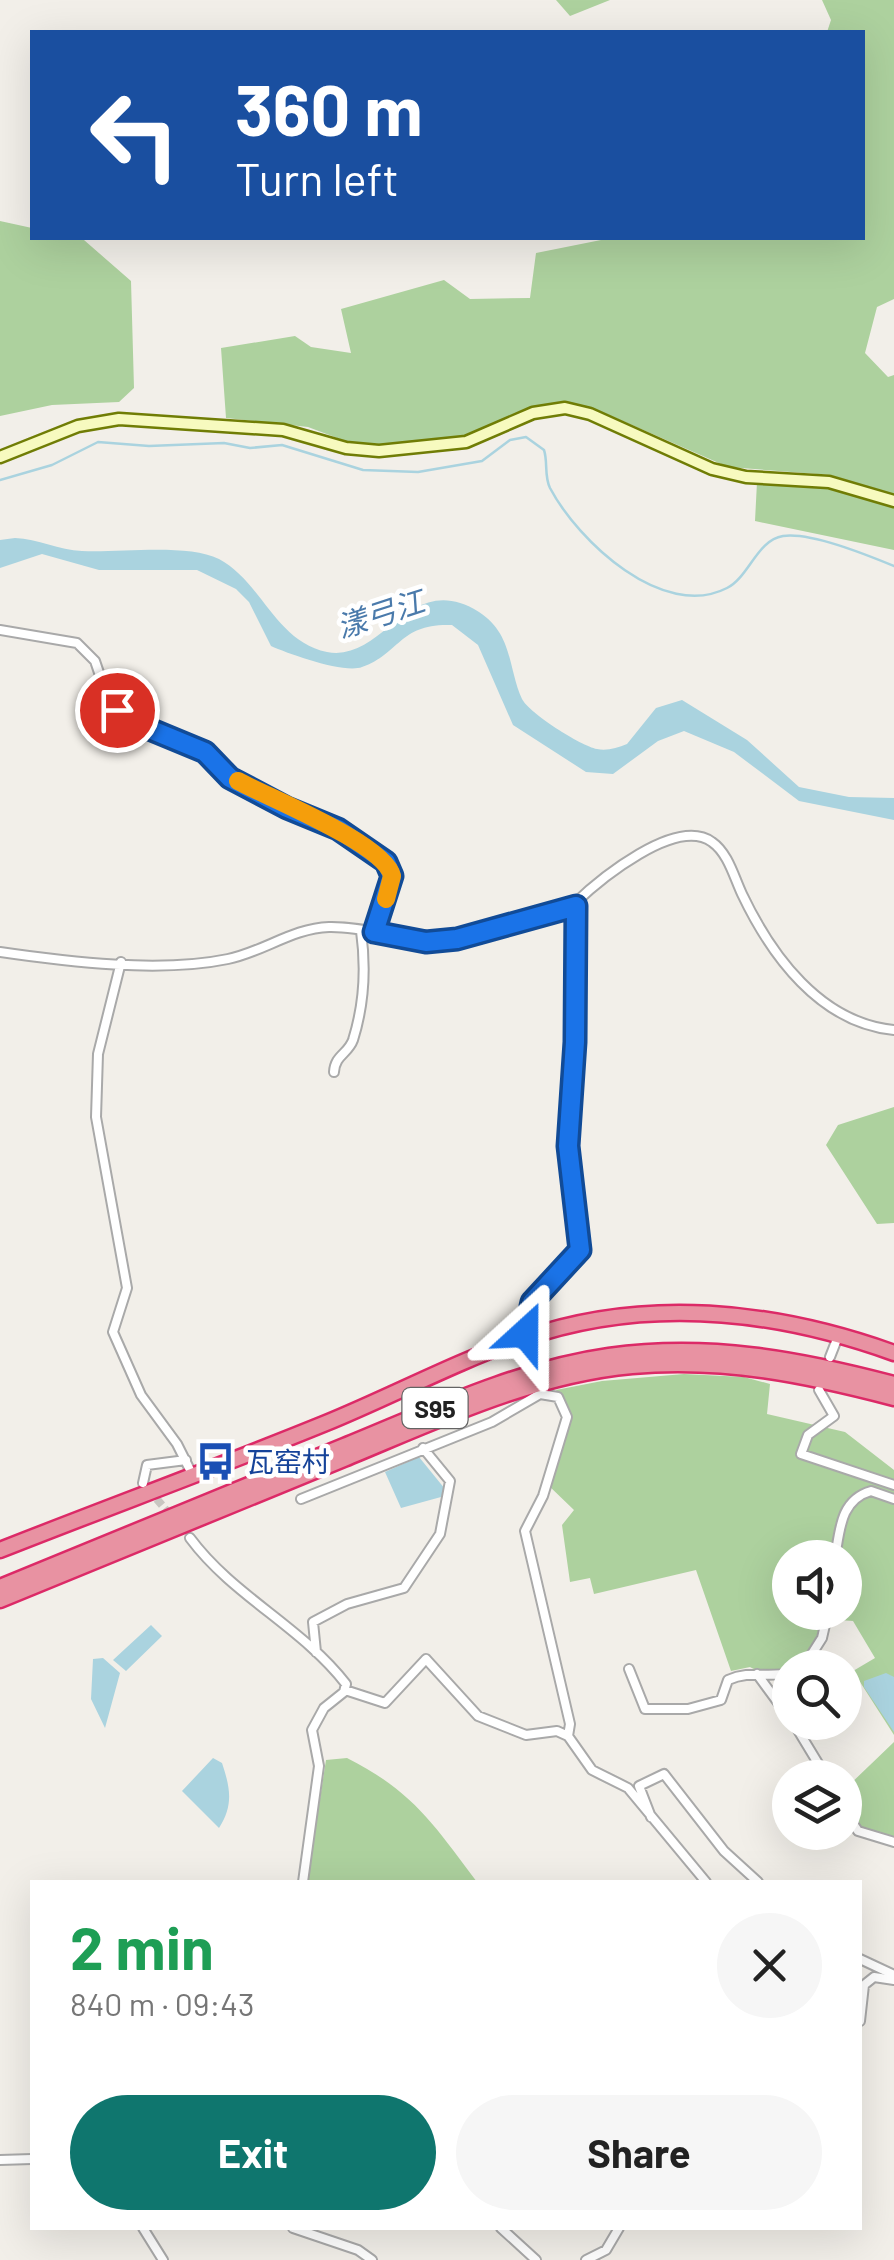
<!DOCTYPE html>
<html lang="en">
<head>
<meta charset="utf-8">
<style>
  :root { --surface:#fff; --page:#f6f6f6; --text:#222; --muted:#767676; --accent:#0f766e }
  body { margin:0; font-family:Barlow,"Noto Sans SC",sans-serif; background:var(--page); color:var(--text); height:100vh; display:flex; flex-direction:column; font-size:38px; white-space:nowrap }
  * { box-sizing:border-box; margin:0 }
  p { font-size:32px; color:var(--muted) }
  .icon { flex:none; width:55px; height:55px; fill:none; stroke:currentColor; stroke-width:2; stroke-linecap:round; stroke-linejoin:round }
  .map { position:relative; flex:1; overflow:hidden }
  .side { position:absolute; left:30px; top:1880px; width:832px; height:350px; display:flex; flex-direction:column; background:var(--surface); border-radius:0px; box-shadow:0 10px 40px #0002 }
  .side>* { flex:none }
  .top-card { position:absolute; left:30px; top:30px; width:835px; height:210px; border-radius:0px; box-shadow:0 10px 40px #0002; background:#1a4fa0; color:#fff; overflow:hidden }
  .buttons { position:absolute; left:772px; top:1540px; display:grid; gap:20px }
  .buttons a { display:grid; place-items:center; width:90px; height:90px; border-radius:50%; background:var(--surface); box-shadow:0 10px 40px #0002; font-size:50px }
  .pin { position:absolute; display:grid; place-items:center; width:85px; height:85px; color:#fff; margin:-42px; border:5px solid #fff; border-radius:50%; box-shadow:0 2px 10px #0007 }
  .me { position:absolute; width:110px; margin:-55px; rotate:24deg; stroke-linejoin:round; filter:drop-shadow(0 0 8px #0008) }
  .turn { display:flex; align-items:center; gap:35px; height:210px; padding:0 40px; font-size:45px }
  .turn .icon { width:130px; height:130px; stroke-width:2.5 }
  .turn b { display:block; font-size:70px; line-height:85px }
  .round { display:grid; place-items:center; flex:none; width:105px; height:105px; border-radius:52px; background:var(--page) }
  .overview { display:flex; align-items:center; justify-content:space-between; height:170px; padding:0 40px }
  h1 { font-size:60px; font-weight:700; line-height:75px; color:#1e9e55 }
  .action { display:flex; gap:20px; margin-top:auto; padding:20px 40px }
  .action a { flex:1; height:115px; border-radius:60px; background:var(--accent); color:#fff; font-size:40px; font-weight:700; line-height:115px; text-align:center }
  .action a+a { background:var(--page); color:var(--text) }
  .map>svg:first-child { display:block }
  .forest { fill:#add19e; fill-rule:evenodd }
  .water { fill:#aad3df }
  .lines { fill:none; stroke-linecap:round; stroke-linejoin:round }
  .stream { stroke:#aad3df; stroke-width:2.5 }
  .street-tunnel { stroke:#c8c6c1; stroke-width:8; stroke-dasharray:8 4; stroke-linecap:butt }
  .street-casing { stroke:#a9a9a9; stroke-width:12 }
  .secondary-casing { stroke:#707d05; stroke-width:15 }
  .highway-casing { stroke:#dc2a67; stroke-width:19 }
  .street { stroke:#fff; stroke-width:8 }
  .secondary { stroke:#f7fabf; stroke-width:10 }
  .highway { stroke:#e892a2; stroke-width:14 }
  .route-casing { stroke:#114b97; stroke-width:25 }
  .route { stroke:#1a73e8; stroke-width:18 }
  .slow { stroke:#f59e0b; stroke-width:18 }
  .labels { text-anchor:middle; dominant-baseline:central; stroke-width:9; stroke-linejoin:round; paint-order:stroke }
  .shield { fill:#fff; stroke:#646464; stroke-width:2.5 }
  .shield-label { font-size:25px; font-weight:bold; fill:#222 }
  .transit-label { font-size:28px; fill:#164399; stroke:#fff; text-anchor:start }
  .water-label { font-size:30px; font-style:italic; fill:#4a7aab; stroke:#fff }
</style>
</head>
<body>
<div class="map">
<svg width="894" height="2260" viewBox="0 0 894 2260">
  <rect width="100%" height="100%" fill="#f2efe9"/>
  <!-- forest -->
  <path class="forest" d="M556,0H610L570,16Z
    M822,0H894V299L877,307L865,353L888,377L894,375V494L830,475L728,467L593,408L565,402L531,408L465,436L379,445L348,442L308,427L226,418L221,348L295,336L311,347L351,353L341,309L444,280L470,299L530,298L536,253L611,238H862V32H827L831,20Z
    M0,221L32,228V238L84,240L131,281L134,388L119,402L52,405L0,416Z
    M757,482L829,486L894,506V550L755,521Z
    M894,1107V1223L877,1224L826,1145L838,1125Z
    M684,1374L744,1377L770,1384L767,1414L845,1432L894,1470V1735L853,1671L875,1658L853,1621L824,1619L819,1640L797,1667L763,1674L750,1667L731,1671L696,1570L594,1594L590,1578L570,1582L562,1525L574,1510L547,1484L569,1421L570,1410L556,1390L602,1381ZM790,1558H845V1612H790Z
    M894,1742V1837L860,1827L845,1800V1789Z
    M347,1758C413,1791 434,1825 477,1882H307L326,1760Z"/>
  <!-- water -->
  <path class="water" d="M15,538C38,539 59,550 82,551C119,553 187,543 219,559C262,582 275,641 327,652C384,663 409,568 479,612C513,634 508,668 522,699C529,713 581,746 597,749C607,751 617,748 627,744L656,708L682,700L747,740L799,787L849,797L894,798V820L799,801L734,752L684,731L658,741L613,774L586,772L513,725L478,645L452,625C399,623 401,653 362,667C345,674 289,654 271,646L249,602L236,589L197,570H99L42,554L0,568V540Z
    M419,1457L445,1489L441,1497L401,1508L385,1472Z
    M151,1625L162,1636L126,1671L113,1660Z
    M103,1658L120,1673L105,1728L91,1699L93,1659Z
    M886,1673L894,1677V1732L864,1687V1681Z
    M213,1758L222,1763C230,1787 234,1805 219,1828L182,1791Z"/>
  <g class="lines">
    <!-- stream -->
    <path class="stream" d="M0,480L52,465L98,442L149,446L224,443L250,448L282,445L363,470L418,472L482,461L510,440L526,437L544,450C548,462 544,476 550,488C578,541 663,621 727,588C749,577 757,540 783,536C811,532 867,555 894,566"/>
    <!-- street-tunnel -->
    <path class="street-tunnel" d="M149,1490L190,1538"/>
    <defs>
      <path id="street" d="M0,630L77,643L95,661L108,699L117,710L147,728L205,751L231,778L287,808L338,829L384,860L393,876L374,932
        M574,904C599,880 676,816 712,842C728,853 734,877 742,894C771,955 820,1023 894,1030
        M0,952C68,962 161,973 228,959C263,952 293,928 329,927C373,926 414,946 457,939C497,933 535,909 574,904L575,1042L568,1146L580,1250C568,1283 515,1294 527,1337
        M121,962L98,1054L96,1117L127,1288L113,1332L141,1395L177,1444L193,1476
        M334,1072C335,1055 348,1054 353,1040C364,1005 366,967 361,931
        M830,1357L839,1334
        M819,1390L834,1416L808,1435L801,1454L894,1485
        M143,1483L147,1465L186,1460
        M301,1499L492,1422L540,1394L558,1397L567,1417L543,1496L525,1531L570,1724L568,1736
        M190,1538C233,1596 302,1627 346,1684L344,1692L324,1708L312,1730L319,1766L303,1882
        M835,1558C840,1530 840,1500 871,1491L894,1499
        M316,1652L313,1622L347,1604L404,1588L440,1534L450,1481L423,1448
        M803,1668L822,1638L828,1612
        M629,1669L645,1709H688L721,1700L728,1680C750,1670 767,1678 790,1673
        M757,1674L790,1719
        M345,1690L385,1703L426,1659L478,1716L526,1735L557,1731L568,1736L592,1770L628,1788L706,1882
        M793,1722L827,1778
        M845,1812L858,1831L894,1842
        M651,1817L639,1786L664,1774L724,1851L758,1882
        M860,1959L894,1975
        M860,2021L864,1985L874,1977L894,1980
        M0,2160L32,2159
        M143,2228L163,2260
        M293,2228L358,2250L372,2260
        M501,2228L536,2260
        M586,2260L606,2250L619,2228"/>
      <path id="secondary" d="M0,457L78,426L119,419L283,430L346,448L379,451L466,442L533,413L565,408L590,414L712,469L746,477L829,482L894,501"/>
      <path id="highway" d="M0,1550C109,1507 218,1467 326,1423C392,1396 455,1362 522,1339C645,1296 774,1310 894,1353
        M0,1587C115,1540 229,1493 344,1446C430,1411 517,1369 609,1356C708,1342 799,1359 894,1384
        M0,1600C115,1553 229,1506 344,1459C436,1421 532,1375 632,1366C724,1358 806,1375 894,1398"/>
    </defs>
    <!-- street casing -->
    <use href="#street" class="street-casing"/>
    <!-- secondary casing -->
    <use href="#secondary" class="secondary-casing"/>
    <!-- highway casing -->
    <use href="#highway" class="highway-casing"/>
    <!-- street -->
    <use href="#street" class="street"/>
    <!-- secondary -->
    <use href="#secondary" class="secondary"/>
    <!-- highway -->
    <use href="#highway" class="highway"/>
  </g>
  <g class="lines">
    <defs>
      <path id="route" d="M117,710L147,728L205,752L230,778L287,808L338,829L386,862L392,876L374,932L426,942L457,939L576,906L575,1042L568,1146L580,1250L532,1302L525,1333"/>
    </defs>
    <!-- route casing -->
    <use href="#route" class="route-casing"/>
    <!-- route -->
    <use href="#route" class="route"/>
    <!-- slow -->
    <path class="slow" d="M238,781C269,798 385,844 392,876L386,899"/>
  </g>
  <!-- icons -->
  <defs>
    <symbol id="bus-bare" viewBox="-9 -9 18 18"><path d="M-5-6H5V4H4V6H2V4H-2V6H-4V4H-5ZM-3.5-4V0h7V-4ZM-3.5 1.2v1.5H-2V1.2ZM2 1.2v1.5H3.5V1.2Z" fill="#1a4fb4" stroke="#fff" stroke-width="2.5" paint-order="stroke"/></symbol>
  </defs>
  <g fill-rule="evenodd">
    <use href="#bus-bare" x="188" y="1434" width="55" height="55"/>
  </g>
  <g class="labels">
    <!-- shield labels -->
    <rect class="shield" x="402.5" y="1388" width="65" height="40" rx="8"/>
    <g class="shield-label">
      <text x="435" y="1408">S95</text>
    </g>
    <!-- transit labels -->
    <g class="transit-label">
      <text x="246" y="1461">瓦窑村</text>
    </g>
    <!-- water labels -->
    <g class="water-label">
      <text transform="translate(380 613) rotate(-18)">漾弓江</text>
    </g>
  </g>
</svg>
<div class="buttons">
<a><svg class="icon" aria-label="sound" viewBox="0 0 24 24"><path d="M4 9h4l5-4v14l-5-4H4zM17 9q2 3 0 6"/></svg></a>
<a><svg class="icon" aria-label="search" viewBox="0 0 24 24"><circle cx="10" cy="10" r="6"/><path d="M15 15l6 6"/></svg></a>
<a><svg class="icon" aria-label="layers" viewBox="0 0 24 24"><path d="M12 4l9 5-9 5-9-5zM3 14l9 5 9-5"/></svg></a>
</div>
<div class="pin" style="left:117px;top:710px;background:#d93025"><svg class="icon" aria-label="arrive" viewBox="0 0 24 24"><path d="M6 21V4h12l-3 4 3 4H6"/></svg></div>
<svg class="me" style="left:525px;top:1333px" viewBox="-20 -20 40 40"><path d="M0-17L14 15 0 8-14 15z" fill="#1a73e8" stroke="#fff" stroke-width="4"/></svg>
<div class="top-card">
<div class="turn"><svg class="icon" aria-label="left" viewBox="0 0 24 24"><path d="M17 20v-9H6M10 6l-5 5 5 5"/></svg><div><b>360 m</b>Turn left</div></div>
</div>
<section class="side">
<div class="overview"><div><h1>2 min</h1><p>840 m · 09:43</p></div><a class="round"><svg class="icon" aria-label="close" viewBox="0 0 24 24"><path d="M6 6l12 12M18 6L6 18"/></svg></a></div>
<div class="action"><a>Exit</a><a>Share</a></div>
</section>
</div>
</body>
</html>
